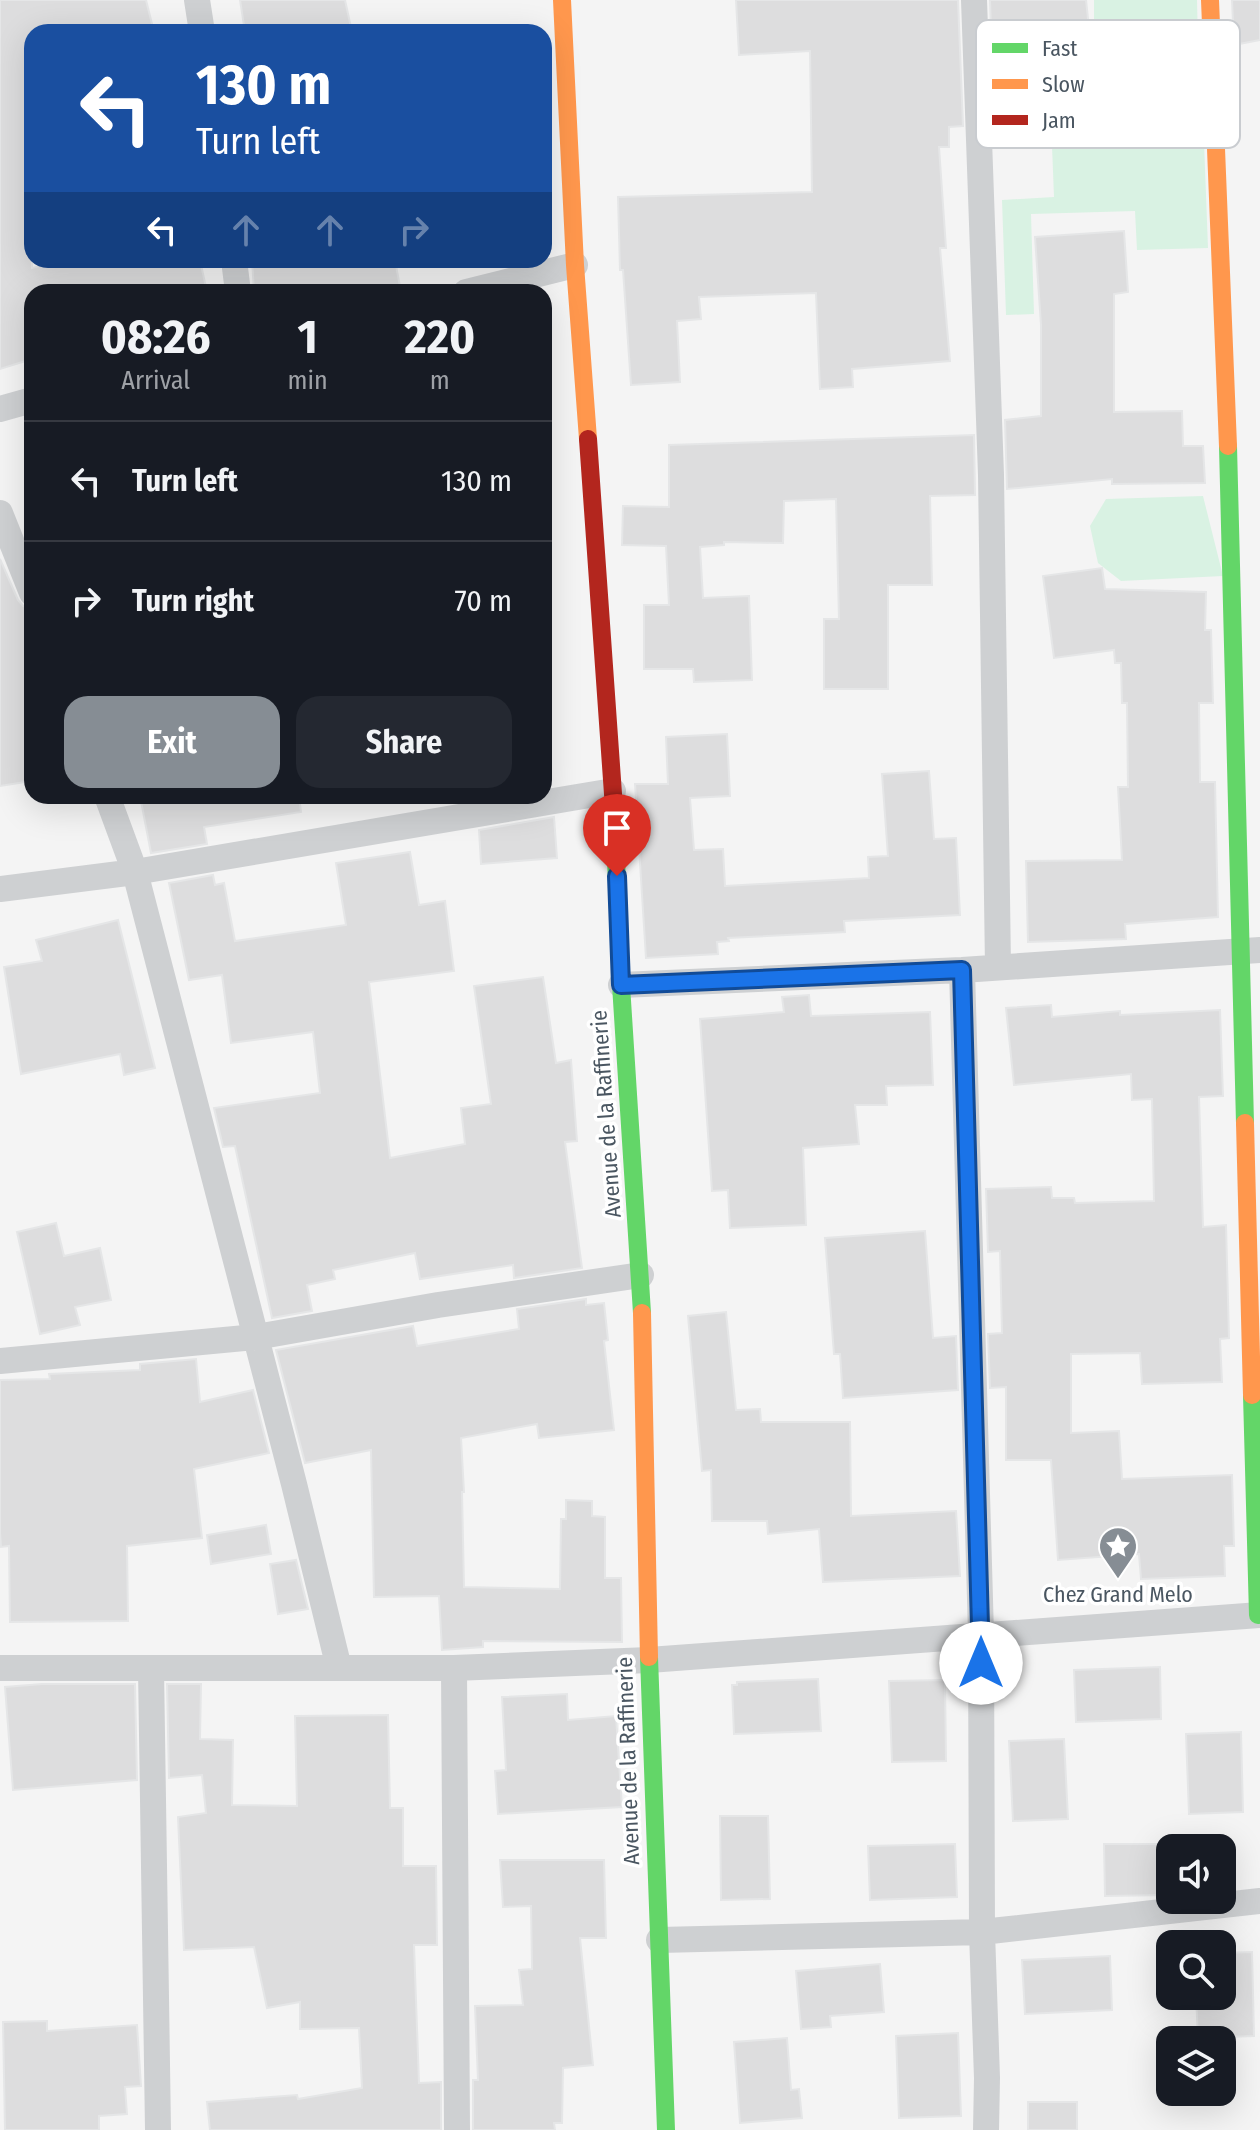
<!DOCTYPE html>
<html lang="en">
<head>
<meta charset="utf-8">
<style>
  :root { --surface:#171b24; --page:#242831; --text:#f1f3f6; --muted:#9ea1a6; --line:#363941; --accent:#868d94 }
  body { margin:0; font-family:"Fira Sans Condensed",sans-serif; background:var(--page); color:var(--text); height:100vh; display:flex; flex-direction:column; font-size:30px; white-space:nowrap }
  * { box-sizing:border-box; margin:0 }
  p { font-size:26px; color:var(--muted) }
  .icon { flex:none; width:44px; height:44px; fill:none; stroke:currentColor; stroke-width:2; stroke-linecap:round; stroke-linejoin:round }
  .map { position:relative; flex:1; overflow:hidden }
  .side { position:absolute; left:24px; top:284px; width:528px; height:520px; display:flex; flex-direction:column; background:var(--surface); border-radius:24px; box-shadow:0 8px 32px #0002 }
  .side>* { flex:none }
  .hud { position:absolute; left:24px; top:24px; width:528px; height:244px; border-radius:24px; box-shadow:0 8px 32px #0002; background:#1a4fa0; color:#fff; overflow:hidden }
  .tools { position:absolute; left:1156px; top:1834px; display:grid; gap:16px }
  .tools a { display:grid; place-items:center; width:80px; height:80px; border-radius:16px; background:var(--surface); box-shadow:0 8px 32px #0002; font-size:40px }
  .pin { position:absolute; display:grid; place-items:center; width:68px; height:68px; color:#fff; margin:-82px -34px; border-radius:50% 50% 50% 0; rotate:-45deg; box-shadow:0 0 8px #0007 }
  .pin .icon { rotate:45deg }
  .me { position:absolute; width:88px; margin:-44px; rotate:0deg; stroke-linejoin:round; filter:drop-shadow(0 0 6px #0008) }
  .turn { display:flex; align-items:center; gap:28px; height:168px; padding:0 40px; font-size:36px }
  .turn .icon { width:104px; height:104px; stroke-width:2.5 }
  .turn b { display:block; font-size:56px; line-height:68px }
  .lanes { display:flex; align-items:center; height:76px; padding:0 40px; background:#0003; justify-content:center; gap:40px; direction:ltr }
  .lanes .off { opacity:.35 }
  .eta { display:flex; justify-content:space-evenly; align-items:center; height:136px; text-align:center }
  .eta b { font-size:48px; font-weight:700; line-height:56px }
  .action { display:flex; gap:16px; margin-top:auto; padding:16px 40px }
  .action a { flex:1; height:92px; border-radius:24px; background:var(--accent); color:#fff; font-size:32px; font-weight:700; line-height:92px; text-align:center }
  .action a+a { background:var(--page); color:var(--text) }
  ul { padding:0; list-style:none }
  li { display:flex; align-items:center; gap:24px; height:120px; padding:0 40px; border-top:2px solid var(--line) }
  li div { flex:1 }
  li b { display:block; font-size:30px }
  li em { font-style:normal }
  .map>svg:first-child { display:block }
  .green { fill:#d9f2e3 }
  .building { fill:#ddddde; stroke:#e5e6e7; stroke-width:2 }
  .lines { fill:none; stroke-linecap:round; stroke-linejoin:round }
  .street { stroke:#ced0d2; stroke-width:26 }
  .fast { stroke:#63d668; stroke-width:18 }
  .slow { stroke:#ff974d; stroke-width:18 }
  .jam { stroke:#b3261e; stroke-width:18 }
  .route-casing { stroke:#114b97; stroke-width:20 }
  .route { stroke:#1a73e8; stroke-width:14 }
  .labels { text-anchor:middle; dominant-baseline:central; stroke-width:7; stroke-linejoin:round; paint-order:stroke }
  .street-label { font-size:22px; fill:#4a5661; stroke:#fff }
  .poi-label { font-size:22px; fill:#4a5661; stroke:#fff }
  .key { fill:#fff; stroke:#c9ccd0; stroke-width:2 }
  .key-label { font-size:22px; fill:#4a5661 }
</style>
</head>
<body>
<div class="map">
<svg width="1260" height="2130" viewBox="0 0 1260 2130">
  <rect width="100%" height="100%" fill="#f4f4f4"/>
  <!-- green -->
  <path class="green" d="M1094,0H1197L1198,43L1094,42Z
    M1204,142L1208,248L1137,250L1135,211L1031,214L1034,314L1006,315L1002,200L1054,197L1052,146Z
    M1203,496L1223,576L1121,581L1098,563L1090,526L1106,499Z"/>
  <!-- building -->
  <path class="building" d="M0,0H146L154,32H32V53L26,55L32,82V268L64,260H200L207,292H32V359L0,369Z
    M240,0H345L352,32H245Z
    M736,0H958L963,126L949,127V147H939L946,248H940L950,361L852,369L853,387L820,389L816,293L699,297L701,319L677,321L680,382L631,385L623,270H620L618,197L812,192L810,51L739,55Z
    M990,0H1086L1091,46L1190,47L1193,125L1099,127V121L994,125Z
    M1232,0H1260V40L1234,45Z
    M1124,231L1128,292L1114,294V412L1182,411L1183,446H1203L1205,483L1112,484V479L1007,489L1005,420L1041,416V325L1035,237Z
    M252,260H395L401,292H254Z
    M974,435L975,495L930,496L932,585H888V689H824V619H839L836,499L784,501L783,543L724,542V545L700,547L703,598L749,596L752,680L694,682L693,669H644V605H669L666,546L622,545L623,506L669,507V445Z
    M0,559L18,600L23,606L32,609V781L0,786Z
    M1102,568L1105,589L1206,592L1205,630H1211L1213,703H1199L1200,782H1215L1218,917L1125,924L1126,939L1028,942L1026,861L1122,860L1118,787H1128L1127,703H1122L1121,663H1115L1114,650L1054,658L1043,576Z
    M727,734L730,796L690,798L694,850L723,849L725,886L869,878L868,857L888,856L882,774L929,771L934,839L956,838L960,915L844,921L845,932L728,938L729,941L717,942L718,954L646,958L635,784H668L666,737Z
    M140,796H299L301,812L204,827L207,844L151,853Z
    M554,817L557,858L481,864L479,830Z
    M410,852L419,905L445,901L454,971L369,982L390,1158L465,1144L461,1108L491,1104L474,986L543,977L556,1063L571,1060L577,1141L565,1142L582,1268L514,1278L513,1265L420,1279L415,1253L333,1270L335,1279L307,1285L312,1311L272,1318L235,1146L223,1147L214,1108L320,1093L313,1032L231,1043L222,975L189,980L169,883L213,875L215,885L224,883L235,941L346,925L336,863Z
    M118,920L155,1068L124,1075L120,1054L21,1074L4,967L42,961L36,940Z
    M809,995L811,1016L930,1012L933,1085L886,1086L887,1105H855L859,1144L803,1148L806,1225L730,1228L728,1190L712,1191L700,1019L784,1012L782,997Z
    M1051,1005L1052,1017L1120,1011V1015L1220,1010L1223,1096L1199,1097L1203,1227L1226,1225L1229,1338L1220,1339L1222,1382L1142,1384L1140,1353L1071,1354V1433L1119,1431L1122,1479L1232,1475L1234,1546H1224L1225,1576L1141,1579L1139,1554L1058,1560L1051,1460H1006V1387L990,1388L988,1334L1002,1333L1000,1251L988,1252L986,1189L1051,1187L1052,1198H1074L1075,1203L1154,1201L1152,1099L1132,1100L1131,1074L1014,1085L1006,1008Z
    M56,1223L64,1256L100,1248L111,1300L75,1307L80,1325L40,1334L17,1232Z
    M925,1231L933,1338L956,1336L958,1390L843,1398L840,1354H834L825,1238Z
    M586,1299V1305L604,1303L608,1340L604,1341L614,1430L539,1438L537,1424L461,1438L464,1492H462L464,1587L560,1589L561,1519H566V1500L592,1501V1516L605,1517V1578H621L622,1642L483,1641V1647L442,1650L439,1596L374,1597L371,1450L305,1463L276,1350L413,1326L417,1346L519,1329L517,1309Z
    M726,1312L736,1410L760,1409L761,1422H850L851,1516L956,1511L960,1576L823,1582L819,1529L768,1534L767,1521H712L711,1470L702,1471L688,1316Z
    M196,1359L200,1402L253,1390L269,1453L194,1469L202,1538L127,1546L128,1621L10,1622L9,1546L1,1547L0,1533V1380L50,1379L49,1374L140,1370V1364Z
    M266,1525L271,1554L211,1564L207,1535Z
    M296,1560L308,1609L278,1614L270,1564Z
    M1160,1667L1161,1719L1076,1722L1074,1670Z
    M818,1679L821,1731L734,1734L732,1685H737V1682Z
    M945,1680L946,1761L892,1762L889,1681Z
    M42,1684H135L137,1780L13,1790L5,1687Z
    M167,1684H201L200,1739L233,1740L232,1805L297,1806L295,1716L388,1715L390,1808H403V1866H436L437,1945H414L419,2083L441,2082V2130H210L207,2102L297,2095L298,2099L362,2088L359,2028L300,2029V2002L267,2008L254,1947L184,1950L178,1817L206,1813L202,1775L169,1778Z
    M567,1694L568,1720L616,1716L622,1807L498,1814L495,1771L506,1770L502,1697Z
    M1241,1732L1243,1812L1189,1814L1186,1734Z
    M1064,1739L1068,1819L1013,1821L1009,1741Z
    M720,1816H768L770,1899L721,1900Z
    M955,1844L957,1897L870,1900L868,1846Z
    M1104,1844H1170V1895L1105,1896Z
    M500,1860H604L606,1938H580L593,2065L563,2068L562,2123H554L555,2130H473V2080H478L475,2006L523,2005L519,1970L532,1969L531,1906L503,1907Z
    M1252,1952L1254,2036L1198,2038L1196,1996H1222V1953Z
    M1110,1956L1112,2010L1025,2014L1022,1960Z
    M880,1964L884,2012L830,2016L831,2027L801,2029L796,1971Z
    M47,2021V2031L137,2025L141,2086L125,2087L127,2114L99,2116V2130H5L3,2022Z
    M958,2033L961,2116L899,2118L896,2036Z
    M787,2038L791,2090L799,2089L802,2118L740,2123L734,2042Z
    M1028,2102H1077V2130H1028Z"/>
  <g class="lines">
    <!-- street -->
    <path class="street" d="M197,0L202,32
      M974,0L991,475L998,967
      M234,260L238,292
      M466,292L575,265
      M0,409L32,400
      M0,513L32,593
      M107,796L135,872L294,1484L339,1668
      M0,889L135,872L613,791
      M962,970L981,1634L982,1932L987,2078L986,2130
      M621,985L962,970L1260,950
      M0,1361L256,1337L438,1305L641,1275
      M0,1668H454L649,1660L1260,1615
      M151,1668L158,2130
      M454,1668L457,2130
      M659,1940L982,1932L1260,1901"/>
    <!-- fast -->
    <path class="fast" d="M1228,446L1245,1123
      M614,808L621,985L642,1313
      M1252,1395L1258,1615
      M649,1657L666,2130"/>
    <!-- slow -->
    <path class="slow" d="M562,0L575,265L588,439
      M1210,0L1228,446
      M1245,1123L1252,1395
      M642,1313L649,1657"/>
    <!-- jam -->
    <path class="jam" d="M588,439L614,808"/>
  </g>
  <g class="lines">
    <defs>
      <path id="route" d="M617,876L621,985L962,970L981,1663"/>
    </defs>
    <!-- route casing -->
    <use href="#route" class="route-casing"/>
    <!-- route -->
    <use href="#route" class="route"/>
  </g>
  <!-- icons -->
  <defs>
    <symbol id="sight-pin" viewBox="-11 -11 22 30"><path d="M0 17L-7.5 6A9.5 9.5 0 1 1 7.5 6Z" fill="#868d94" stroke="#fff"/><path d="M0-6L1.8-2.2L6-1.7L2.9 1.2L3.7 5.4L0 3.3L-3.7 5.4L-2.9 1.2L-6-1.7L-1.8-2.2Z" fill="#fff"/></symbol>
  </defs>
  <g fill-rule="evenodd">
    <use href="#sight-pin" x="1096" y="1524" width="44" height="60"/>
  </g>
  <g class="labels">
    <!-- street labels -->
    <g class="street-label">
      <text transform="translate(606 1114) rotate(-94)">Avenue de la Raffinerie</text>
      <text transform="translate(628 1761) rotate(-92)">Avenue de la Raffinerie</text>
    </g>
    <!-- poi labels -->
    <g class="poi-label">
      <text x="1118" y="1594">Chez Grand Melo</text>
    </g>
  </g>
  <!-- legend -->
  <rect x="976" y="20" width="264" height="128" rx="12" class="key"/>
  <rect x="992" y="43" width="36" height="10" fill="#63d668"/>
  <rect x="992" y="79" width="36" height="10" fill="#ff974d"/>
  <rect x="992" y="115" width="36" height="10" fill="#b3261e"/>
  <g class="key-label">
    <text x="1042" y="56">Fast</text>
    <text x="1042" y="92">Slow</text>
    <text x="1042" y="128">Jam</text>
  </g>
</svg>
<div class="tools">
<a><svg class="icon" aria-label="sound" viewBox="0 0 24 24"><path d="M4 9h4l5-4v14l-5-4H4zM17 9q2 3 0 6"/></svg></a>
<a><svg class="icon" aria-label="search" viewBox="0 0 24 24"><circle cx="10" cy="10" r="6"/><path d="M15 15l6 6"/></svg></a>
<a><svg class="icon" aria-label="layers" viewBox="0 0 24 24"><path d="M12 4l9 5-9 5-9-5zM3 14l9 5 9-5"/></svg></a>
</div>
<div class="pin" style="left:617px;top:876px;background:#d93025"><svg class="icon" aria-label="arrive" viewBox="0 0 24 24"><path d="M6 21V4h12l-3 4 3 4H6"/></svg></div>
<svg class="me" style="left:981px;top:1663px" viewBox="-20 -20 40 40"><circle r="19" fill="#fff"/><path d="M0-13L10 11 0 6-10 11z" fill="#1a73e8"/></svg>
<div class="hud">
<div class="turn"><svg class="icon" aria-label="left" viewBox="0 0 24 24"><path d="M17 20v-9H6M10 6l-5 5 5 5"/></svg><div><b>130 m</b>Turn left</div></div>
<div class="lanes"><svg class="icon" aria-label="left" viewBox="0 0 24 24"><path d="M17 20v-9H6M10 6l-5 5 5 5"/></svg><svg class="icon off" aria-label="ahead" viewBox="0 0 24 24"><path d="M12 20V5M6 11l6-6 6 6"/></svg><svg class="icon off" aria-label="ahead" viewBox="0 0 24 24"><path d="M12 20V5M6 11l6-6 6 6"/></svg><svg class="icon off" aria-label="right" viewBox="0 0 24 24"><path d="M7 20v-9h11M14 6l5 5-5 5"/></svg></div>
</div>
<section class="side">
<div class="eta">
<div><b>08:26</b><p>Arrival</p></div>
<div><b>1</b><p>min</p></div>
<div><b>220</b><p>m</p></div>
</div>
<ul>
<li><svg class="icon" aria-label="left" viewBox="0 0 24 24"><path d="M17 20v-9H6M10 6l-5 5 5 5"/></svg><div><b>Turn left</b></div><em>130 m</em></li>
<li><svg class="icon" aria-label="right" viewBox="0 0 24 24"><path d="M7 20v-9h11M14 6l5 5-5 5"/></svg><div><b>Turn right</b></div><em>70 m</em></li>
</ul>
<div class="action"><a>Exit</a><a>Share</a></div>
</section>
</div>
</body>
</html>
